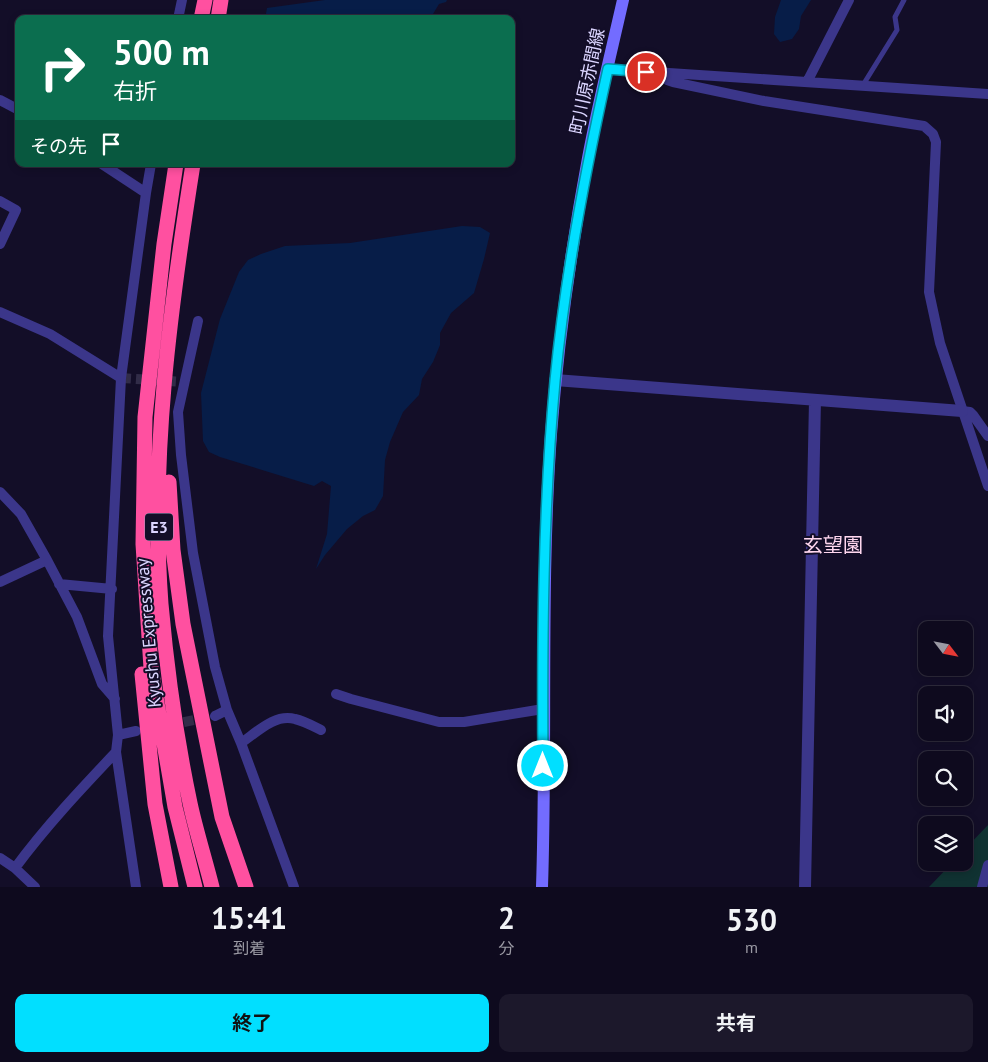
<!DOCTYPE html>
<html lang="ja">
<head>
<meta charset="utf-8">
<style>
  :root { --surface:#0e0a1e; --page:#1c182b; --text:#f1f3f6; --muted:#9b9aa4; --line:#2e2b3c; --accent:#01dfff }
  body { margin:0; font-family:"PT Sans","Noto Sans JP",sans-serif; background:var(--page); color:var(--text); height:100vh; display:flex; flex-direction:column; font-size:19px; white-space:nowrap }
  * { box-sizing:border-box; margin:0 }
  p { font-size:16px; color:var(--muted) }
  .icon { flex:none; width:28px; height:28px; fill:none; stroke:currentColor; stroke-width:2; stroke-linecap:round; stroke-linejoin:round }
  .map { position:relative; height:887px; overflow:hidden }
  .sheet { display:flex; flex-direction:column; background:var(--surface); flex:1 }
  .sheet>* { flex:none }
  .banner { position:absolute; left:15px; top:15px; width:500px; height:152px; border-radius:10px; box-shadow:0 2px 8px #0003,0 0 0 1px var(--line); background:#0b6e4f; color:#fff; overflow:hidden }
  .needle { width:32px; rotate:122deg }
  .buttons { position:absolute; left:918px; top:621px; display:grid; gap:10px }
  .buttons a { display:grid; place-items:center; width:55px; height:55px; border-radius:10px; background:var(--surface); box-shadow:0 2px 8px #0003,0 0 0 1px var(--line); font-size:25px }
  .pin { position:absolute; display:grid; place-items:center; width:42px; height:42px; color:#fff; margin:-21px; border:2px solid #fff; border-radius:50%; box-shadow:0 1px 5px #0007 }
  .me { position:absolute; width:55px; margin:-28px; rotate:0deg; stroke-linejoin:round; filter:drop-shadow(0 0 4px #0008) }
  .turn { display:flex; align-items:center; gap:18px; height:105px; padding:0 15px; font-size:22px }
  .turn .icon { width:65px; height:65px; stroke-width:2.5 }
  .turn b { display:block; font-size:35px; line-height:42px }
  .then { display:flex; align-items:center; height:48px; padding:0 15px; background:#0003; gap:10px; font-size:19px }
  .eta { display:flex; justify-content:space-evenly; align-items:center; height:85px; text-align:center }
  .eta b { font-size:30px; font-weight:700; line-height:35px }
  .primary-button { display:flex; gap:10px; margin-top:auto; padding:10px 15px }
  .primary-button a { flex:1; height:58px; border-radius:10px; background:var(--accent); color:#111; font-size:20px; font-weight:700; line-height:58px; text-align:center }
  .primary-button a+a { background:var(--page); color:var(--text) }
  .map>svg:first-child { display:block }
  .green { fill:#103232 }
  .water { fill:#071d48 }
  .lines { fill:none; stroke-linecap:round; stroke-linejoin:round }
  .minor-tunnel { stroke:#312c48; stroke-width:10; stroke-dasharray:10 5; stroke-linecap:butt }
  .service { stroke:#3b368a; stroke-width:5 }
  .minor { stroke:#3b368a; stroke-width:10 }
  .tertiary { stroke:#3b368a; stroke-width:12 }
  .secondary { stroke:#736cff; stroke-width:12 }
  .motorway { stroke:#ff50a0; stroke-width:15 }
  .route-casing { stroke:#0191a6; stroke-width:12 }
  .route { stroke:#01dfff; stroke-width:9 }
  .labels { text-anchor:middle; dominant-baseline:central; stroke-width:4; stroke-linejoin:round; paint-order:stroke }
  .shield { fill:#130e28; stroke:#9f99be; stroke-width:1 }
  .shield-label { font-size:16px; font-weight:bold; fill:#dbd5ff }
  .street-label { font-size:18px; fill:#dbd5ff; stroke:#130e28 }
  .quarter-label { font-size:20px; fill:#ffd7ef; stroke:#130e28 }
</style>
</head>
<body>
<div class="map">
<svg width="988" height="887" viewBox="0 0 988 887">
  <rect width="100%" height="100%" fill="#130e28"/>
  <!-- green -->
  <path class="green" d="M988,825V887H929L952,863L964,862V850Z"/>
  <!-- water -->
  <path class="water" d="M325,0H447L446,2L439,4L430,19H265L267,8Z
    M781,0H811L801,16L799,29L792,39L780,42L774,34L775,17Z
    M462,226L480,227L490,233L484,259L474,293L451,313L440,333V345L433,362L422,379L419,395L403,412L390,442L385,460L383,496L375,510L363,516L347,529L325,555L316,569L327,534L331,486L322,481L314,486L220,457L209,452L203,441L201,393L220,319L239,272L248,260L261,254L285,246L350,243Z"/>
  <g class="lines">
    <!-- minor-tunnel -->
    <path class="minor-tunnel" d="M121,378L184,382
      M169,725L215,716"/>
    <!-- service -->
    <path class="service" d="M863,85L897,30L895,17L904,0"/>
    <!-- minor -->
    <path class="minor" d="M178,19L182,0
      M608,69L988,94
      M665,73L667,80L673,82L764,101L924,126L933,134L936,142L929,292L940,343L988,486
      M807,82L849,0
      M0,100L19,110
      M102,164L146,193
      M0,201L16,210L0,244
      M0,312L50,334L121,378
      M198,321L178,412L181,455L193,553L215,667L227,710
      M962,411L970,412L973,415L988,436
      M0,492L21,514L47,560L77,617L102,684L115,699
      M0,582L47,560
      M59,584L112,589
      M336,694L351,699L439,722H464L543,709
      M215,716L227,710L241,743L294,887
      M118,735L136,731
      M241,743C256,733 275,713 295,719C304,721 313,726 321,730
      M0,858L15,868L35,887
      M15,868C46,826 81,789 116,752
      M136,887L116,752L118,735L108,636L121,378L146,193L151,164
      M982,887L988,865"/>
    <!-- tertiary -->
    <path class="tertiary" d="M555,380L962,411
      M805,887L815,400"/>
    <!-- secondary -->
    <path class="secondary" d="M542,887C547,736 540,585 551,434C558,341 571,249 588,158C598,105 611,53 623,0"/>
    <!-- motorway -->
    <path class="motorway" d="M201,19L205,0
      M218,19L221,0
      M176,164L164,244L145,417L143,544L151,668L175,807L195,887
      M193,164C170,309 150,457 161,604C167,671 176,737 190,803C196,831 205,859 212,887
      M169,482L173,550L183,624L222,817L246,887
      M142,674L155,804L171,887"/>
  </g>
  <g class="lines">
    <defs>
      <path id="route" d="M543,766C542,638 543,509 555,381C565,276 585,172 608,69L646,72"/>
    </defs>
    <!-- route casing -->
    <use href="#route" class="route-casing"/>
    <!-- route -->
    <use href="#route" class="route"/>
  </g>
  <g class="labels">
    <!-- shield labels -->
    <rect class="shield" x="145" y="513.5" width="28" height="27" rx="4"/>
    <g class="shield-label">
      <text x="159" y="527">E3</text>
    </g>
    <!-- street labels -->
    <g class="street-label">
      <text transform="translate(587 81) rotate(-78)">町川原赤間線</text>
      <text transform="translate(148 633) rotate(-95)">Kyushu Expressway</text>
    </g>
    <!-- quarter labels -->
    <g class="quarter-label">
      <text x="833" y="545">玄望園</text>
    </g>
  </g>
</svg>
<div class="buttons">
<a><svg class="needle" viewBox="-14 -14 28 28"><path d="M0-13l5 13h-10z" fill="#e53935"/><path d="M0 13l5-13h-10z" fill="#9b9aa4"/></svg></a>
<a><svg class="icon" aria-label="sound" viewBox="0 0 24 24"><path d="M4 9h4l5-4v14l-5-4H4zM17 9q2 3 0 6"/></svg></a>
<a><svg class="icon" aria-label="search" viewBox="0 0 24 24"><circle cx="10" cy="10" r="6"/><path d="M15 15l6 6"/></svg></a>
<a><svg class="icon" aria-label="layers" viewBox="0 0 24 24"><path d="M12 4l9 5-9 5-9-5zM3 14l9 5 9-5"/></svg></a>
</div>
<div class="pin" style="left:646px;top:72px;background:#d93025"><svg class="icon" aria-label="arrive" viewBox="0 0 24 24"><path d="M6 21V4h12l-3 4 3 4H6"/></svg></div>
<svg class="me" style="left:543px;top:766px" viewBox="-20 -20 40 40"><circle r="17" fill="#01dfff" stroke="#fff" stroke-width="3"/><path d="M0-11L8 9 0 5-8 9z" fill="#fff"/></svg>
<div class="banner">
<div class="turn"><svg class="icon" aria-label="right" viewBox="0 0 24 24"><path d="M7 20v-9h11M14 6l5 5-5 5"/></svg><div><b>500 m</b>右折</div></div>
<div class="then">その先<svg class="icon" aria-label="arrive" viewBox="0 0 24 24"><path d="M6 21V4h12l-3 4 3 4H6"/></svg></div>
</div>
</div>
<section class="sheet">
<div class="eta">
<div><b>15:41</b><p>到着</p></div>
<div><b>2</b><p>分</p></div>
<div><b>530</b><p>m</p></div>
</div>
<div class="primary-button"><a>終了</a><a>共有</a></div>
</section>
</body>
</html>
